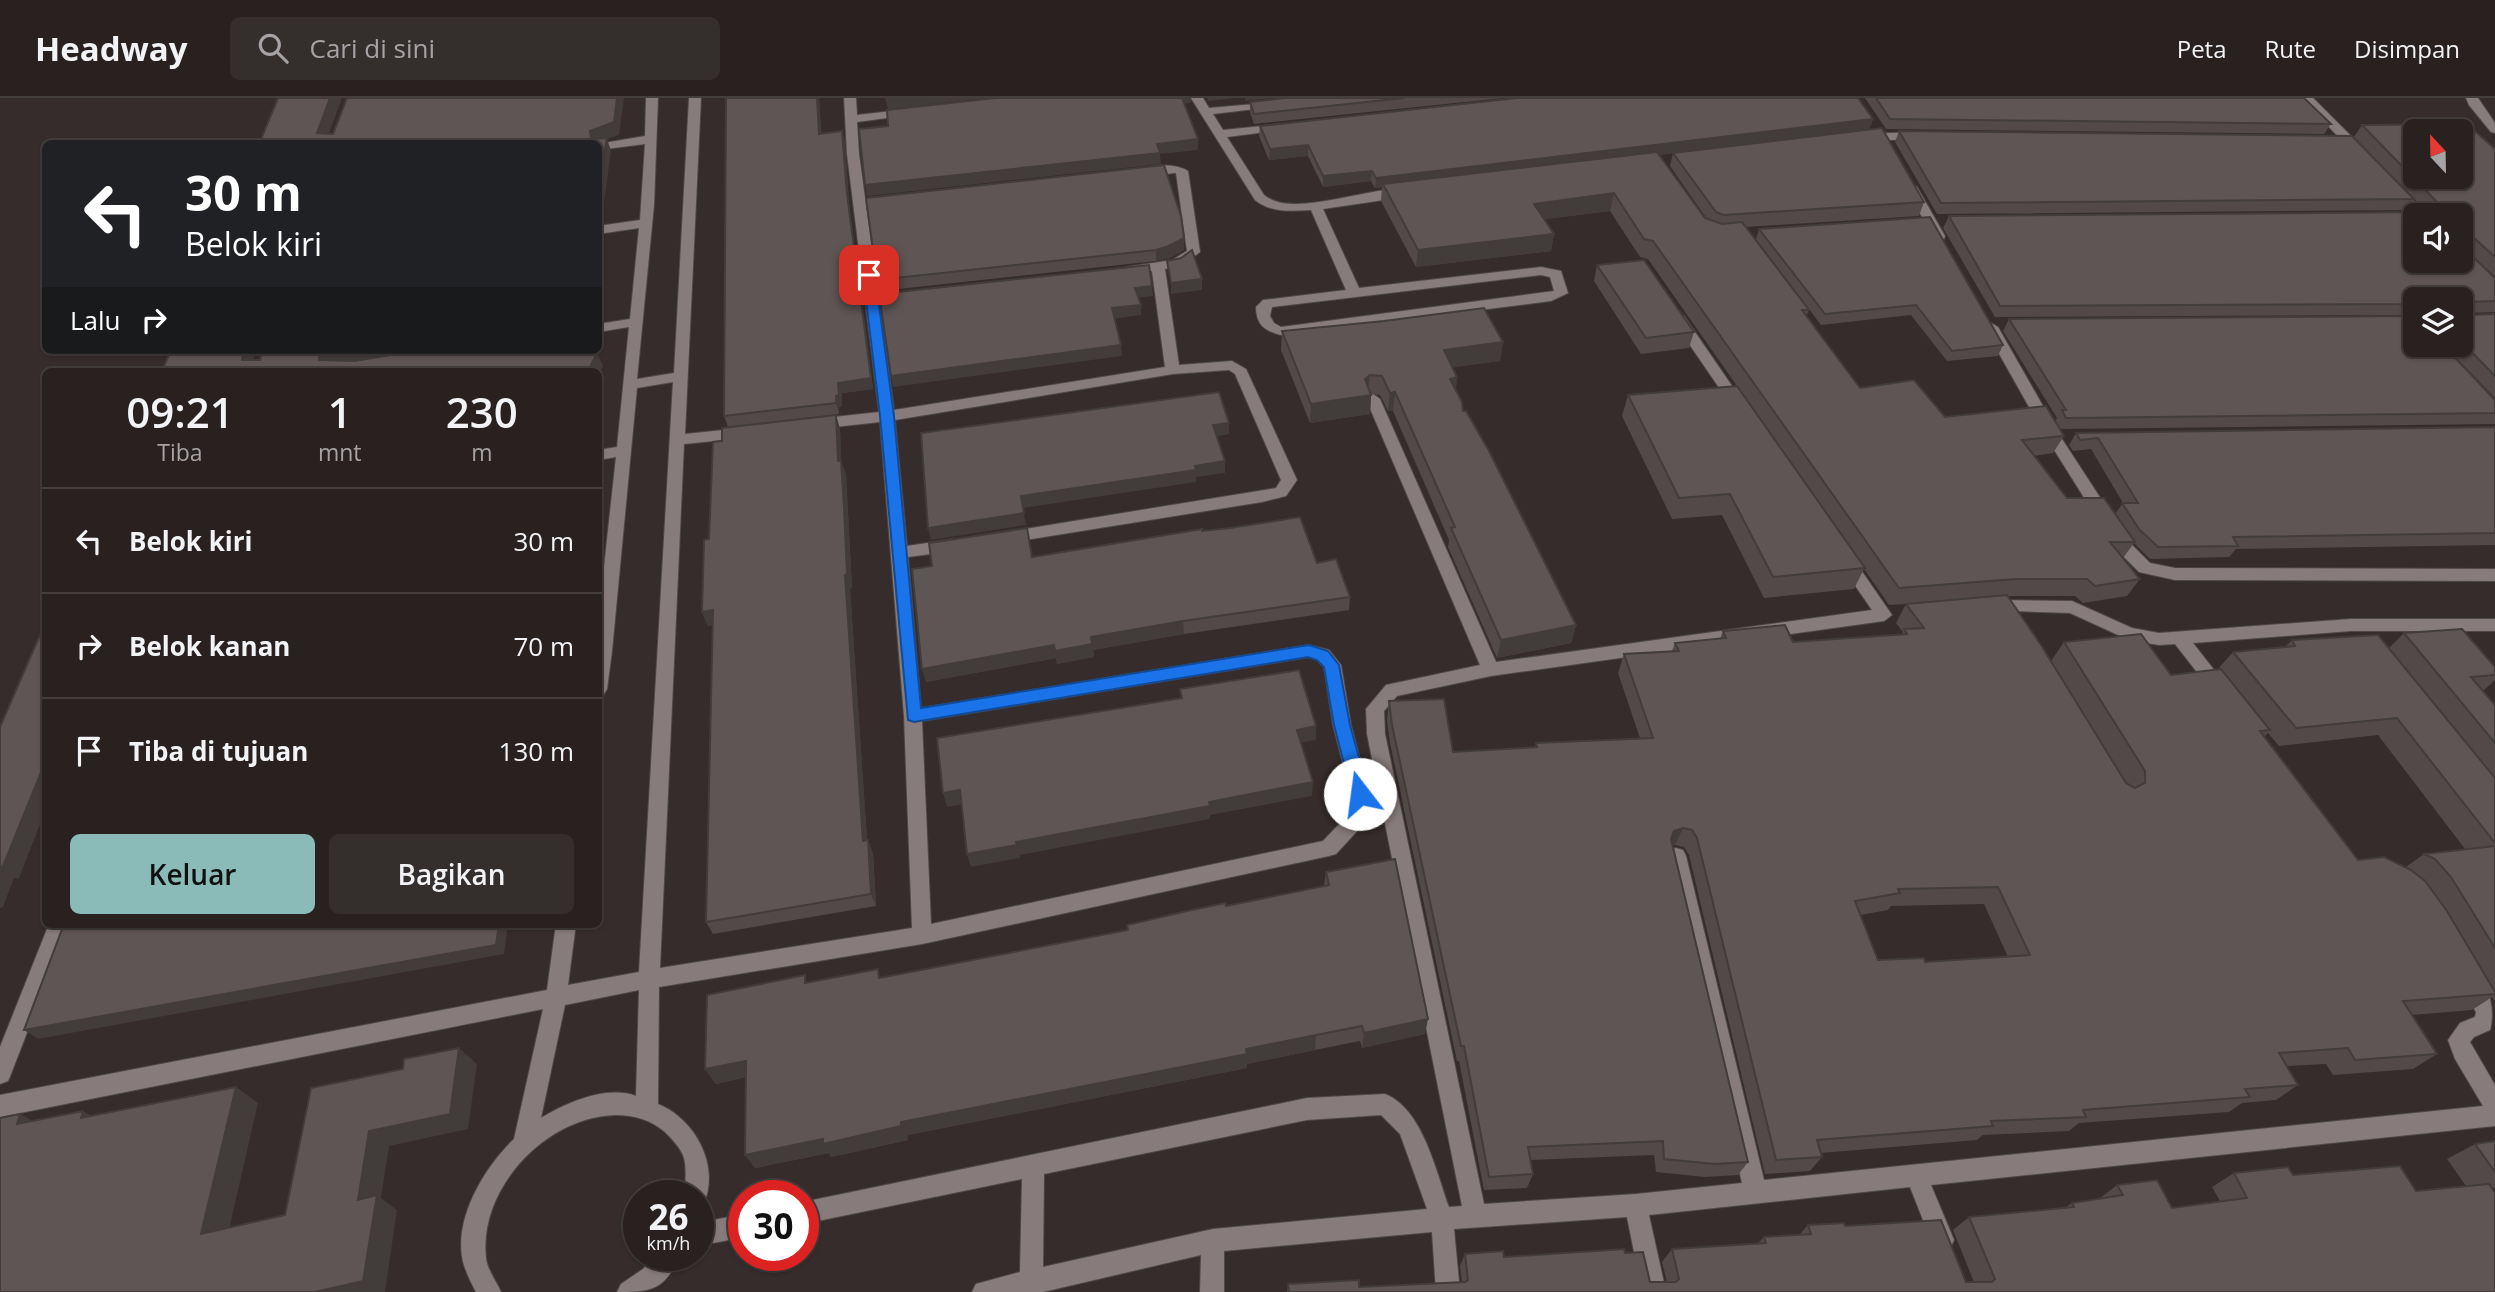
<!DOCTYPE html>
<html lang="id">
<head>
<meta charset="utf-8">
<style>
  :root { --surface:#282120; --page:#342e2d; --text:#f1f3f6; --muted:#a5a3a5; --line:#443e3e; --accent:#8bbbb9 }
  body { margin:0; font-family:"Open Sans",sans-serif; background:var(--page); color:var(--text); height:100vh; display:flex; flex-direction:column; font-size:26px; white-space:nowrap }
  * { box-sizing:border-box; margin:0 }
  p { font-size:23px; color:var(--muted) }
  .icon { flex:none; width:38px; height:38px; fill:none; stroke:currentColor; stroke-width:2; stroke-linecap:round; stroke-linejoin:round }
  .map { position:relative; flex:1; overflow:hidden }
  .panel { position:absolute; left:42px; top:270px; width:560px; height:560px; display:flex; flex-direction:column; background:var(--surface); border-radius:10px; box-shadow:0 2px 5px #0004,0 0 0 2px var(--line) }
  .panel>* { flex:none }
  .banner { position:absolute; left:42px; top:42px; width:560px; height:214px; border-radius:10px; box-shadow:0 2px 5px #0004,0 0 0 2px var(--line); background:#202124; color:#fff; overflow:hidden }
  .needle { width:46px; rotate:338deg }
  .fabs { position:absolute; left:2403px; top:21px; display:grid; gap:14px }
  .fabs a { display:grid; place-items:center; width:70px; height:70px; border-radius:10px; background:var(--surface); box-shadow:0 2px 5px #0004,0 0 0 2px var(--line); font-size:35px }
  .speed { position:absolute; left:623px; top:1082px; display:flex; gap:14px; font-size:35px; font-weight:700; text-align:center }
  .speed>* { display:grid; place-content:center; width:91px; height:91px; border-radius:50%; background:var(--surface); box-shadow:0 2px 5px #0004,0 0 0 2px var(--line); line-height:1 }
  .speed small { font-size:18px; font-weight:400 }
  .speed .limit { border:10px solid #d22; background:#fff; color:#111 }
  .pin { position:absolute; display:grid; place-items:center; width:60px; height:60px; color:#fff; margin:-30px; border-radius:14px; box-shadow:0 4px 10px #0006 }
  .me { position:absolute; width:77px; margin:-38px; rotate:345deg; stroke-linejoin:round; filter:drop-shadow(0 0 5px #0008) }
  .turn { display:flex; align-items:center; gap:24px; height:147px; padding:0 28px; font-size:32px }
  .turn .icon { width:91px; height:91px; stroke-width:2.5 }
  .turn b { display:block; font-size:49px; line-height:60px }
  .then { display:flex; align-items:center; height:66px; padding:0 28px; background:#0003; gap:14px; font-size:26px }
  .eta { display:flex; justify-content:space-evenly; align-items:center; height:119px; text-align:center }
  .eta b { font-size:42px; font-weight:600; line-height:49px }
  .action { display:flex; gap:14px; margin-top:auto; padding:14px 28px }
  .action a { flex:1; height:80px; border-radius:10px; background:var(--accent); color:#111; font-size:28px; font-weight:600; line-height:80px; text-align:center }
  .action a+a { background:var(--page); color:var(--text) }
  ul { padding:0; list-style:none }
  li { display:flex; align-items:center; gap:21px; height:105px; padding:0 28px; border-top:2px solid var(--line) }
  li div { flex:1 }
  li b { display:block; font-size:26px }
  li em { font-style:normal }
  header { display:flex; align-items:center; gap:42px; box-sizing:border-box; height:98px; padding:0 35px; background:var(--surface); border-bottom:2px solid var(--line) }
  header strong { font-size:33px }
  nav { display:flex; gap:38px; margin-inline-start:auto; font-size:24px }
  .search { width:490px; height:63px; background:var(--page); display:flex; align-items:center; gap:18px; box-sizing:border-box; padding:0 24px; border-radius:10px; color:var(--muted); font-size:26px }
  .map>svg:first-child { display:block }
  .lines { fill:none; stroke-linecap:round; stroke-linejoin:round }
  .minor-casing { stroke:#504848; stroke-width:2 }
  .minor { fill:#877c7b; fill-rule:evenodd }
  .wall { fill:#524948; fill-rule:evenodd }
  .shaded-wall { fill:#423c3b }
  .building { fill:#5f5554; stroke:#423c3b; stroke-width:2; fill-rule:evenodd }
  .route { fill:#1a73e8; stroke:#114b97; stroke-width:2 }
</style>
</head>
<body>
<header>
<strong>Headway</strong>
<div class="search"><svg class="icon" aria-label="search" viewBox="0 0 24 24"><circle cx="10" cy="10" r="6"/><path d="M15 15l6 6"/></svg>Cari di sini</div>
<nav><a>Peta</a><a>Rute</a><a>Disimpan</a></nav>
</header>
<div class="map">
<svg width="2495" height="1194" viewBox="0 0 2495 1194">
  <rect width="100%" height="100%" fill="#352c2b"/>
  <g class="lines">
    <defs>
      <path id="minor" d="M646,0H658L654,107L637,281L674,275L689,0H701L685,336L743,330L750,335L743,340L684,346L660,870L912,830L904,618L880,324L816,331L809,326L816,321L879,314L847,56L844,0H856L857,17L910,11L916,14L910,17L857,24L859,56L894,312L1165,269L1152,173L1127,177L1120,173L1127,169L1172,162L1187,153L1176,75L1143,78L1137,74C1148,66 1176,65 1188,73L1200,154L1181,168L1165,171L1179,267L1232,263L1246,271L1297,382L1286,398L1262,404L1006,445L998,439L1000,435L1276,390L1281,382L1235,276L1229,272L1173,276L895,322L907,448L954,441L962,447L954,453L908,459L921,610L1309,547L1329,552L1341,567L1351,627L1369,696L1359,731L1336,756L1329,758L922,846L659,889L658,1006C695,1021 720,1067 704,1105L698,1107V1097H685C685,1085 687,1072 684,1060C681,1050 672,1041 665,1034C651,1022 634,1017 616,1017C547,1018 478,1090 486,1160C487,1171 496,1183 501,1194H476C471,1185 466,1174 463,1164C453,1120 485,1069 514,1041L543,911L0,1019V997L547,892L556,826H576L568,887L639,874L673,284L637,290L612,553L607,591L604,596L598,598V524L616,359L598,362V352L617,349L629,229L598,234V226L630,221L639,130L598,136V128L640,122L645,46L598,52V46L645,38ZM1309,559L1317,562L1324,569L1333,627L1351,696L1344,721L1323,743L931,826L922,623ZM639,892L636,998C606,987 566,1005 541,1020L565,907Z
        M1191,0H1203L1209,10L1277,4V8L1273,9L1213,16L1223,32L1281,26L1287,29L1281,32L1227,39L1264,97C1294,122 1372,86 1408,92L1410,95L1404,99L1323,111L1359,190L1541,169L1561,173L1568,195L1551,203L1281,237C1265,233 1256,227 1256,209L1263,202L1346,192L1311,112C1291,113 1271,115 1255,102ZM1541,177L1550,179L1554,193L1281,229L1274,225L1270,218L1272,209Z
        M2301,0H2313L2364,51V57H2356Z
        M2466,0H2478L2495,25V35L2491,34L2469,7Z
        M1918,34L1924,38L1922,40L1863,44L1857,40L1863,36Z
        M1911,85L1917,89L1945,138L1944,141L1939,142L1933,138L1905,89Z
        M2394,86L2398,87L2427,117L2415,118L2388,90Z
        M1679,217L1684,218L1743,304L1745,307L1743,310H1733L1672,221Z
        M1991,225L1998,229L2060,338L2129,444L2150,465L2175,470L2495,471V483L2175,482L2139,474L2117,452L2046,339L1984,229Z
        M1373,296L1380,301L1496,564L1872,512L1838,463L1846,457L1852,459L1892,517L1884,523L1491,578L1397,598L1384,613L1385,636L1484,1106L1636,1096L1742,1085L1666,758L1669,752L1676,750L1683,752L1686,758L1764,1082L2483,1008L2455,961L2448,942L2460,925L2475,919L2476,914L2460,886L2463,879L2470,877C2491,884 2495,913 2490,932L2474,939L2470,944L2495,987V1028L1931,1087L1954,1142L1950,1150L1942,1154L1934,1150L1910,1089L1649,1117L1666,1194H1642L1627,1119L1454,1131L1460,1194H1436L1432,1134L1224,1153V1194H1200L1201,1157L1043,1194H972L976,1186L1020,1174L1022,1081L803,1126V1104L1307,1000L1385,996C1423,1011 1436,1074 1449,1109L1462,1108L1367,636L1366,611L1386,587L1480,567L1366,301ZM1381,1017L1400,1036L1427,1111L1213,1131L1043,1169L1044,1076L1307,1022Z
        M1991,502L2072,503L2132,530L2159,535L2351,521H2495V533H2351L2193,545L2229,591L2226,596H2214L2175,546L2159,547L2129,542L2070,515L1985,512L1983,508Z
        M49,826H69L11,976L8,983L0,986V949Z
        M744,1116V1139L698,1148V1125Z
        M654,1157H680C665,1192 652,1194 617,1194L621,1186L643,1171Z"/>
    </defs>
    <!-- minor casing -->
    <use href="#minor" class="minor-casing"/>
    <!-- minor -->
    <use href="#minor" class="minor"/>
  </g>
  <!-- wall -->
  <path class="wall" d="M726,0H819L821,36L842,33L845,44L849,106L873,291L842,295V308L839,309V316L728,329L724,318Z
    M1285,0H1503L1254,26L1250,14V4Z
    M1865,0H2304L2331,26L2324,36L1886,31Z
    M1873,21L1869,32L1924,104L1919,118L1745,129L1809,212L1806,218L1860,290L1945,319L2055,324L2057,320L2003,233L2009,221L2495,302V326L2060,331L2064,338L2053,355L2034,358L2067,400L2115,416L2123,405L2091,351L2073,353L2069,347L2076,335L2495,329V447L2236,451L2229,459L2150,461L2134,445L2123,460L2140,481L2127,498L2083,505L2075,498H2008L2051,563L2064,544L2171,577L2218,571L2233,554L2286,548L2292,542L2389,550L2404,535L2495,569V582L2483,593L2495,607V903L2492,899L2472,912L2412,917L2437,956L2413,971L2333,977L2326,966L2287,968L2298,987L2276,1002L2242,1005L2229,1014L2079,1025L2069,1033L1983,1037L1977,1042L1821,1055L1822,1059L1810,1073L1765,1076L1689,757L1684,749L1675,747L1673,748L1748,1064L1738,1077L1705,1079L1656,1074L1654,1057L1531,1062L1533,1076L1527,1090L1484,1092L1459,963H1457L1390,645L1387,622L1389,603L1453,654L1535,650L1536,645L1640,640L1618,575L1624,556L1672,553L1675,545L1720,541L1723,533L1793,544L1901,537L1903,534L1896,525L1906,506L1889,507L1864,471L1854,491L1764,500L1722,417L1672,421L1622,318L1628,297L1737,288L1648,161L1640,159L1610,113L1545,121L1554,136L1551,153L1416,169L1381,103L1382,89L1375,90L1371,83L1323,89L1308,58L1269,62L1259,38L1260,28ZM1673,55L1670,68L1707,121L1705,120L1659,57ZM2268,635L2279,648L2378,637L2465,751L2424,756L2406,769L2358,762L2264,639ZM1984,806L2008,859L1925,864L1878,862L1860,817L1888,812L1891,808Z
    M2362,27L2495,51V178L2477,163L2495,180V214L2469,215L2470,217L2495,216V300L2444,247H2460V201H2415V217L1995,219L1943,130L1949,118L2422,114L2424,111L2354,39Z
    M1899,33L2414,101L2406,112L1937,116L1895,44Z
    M1164,67L1184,152L1170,160L1156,163L880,193L877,182Z
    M1759,131L2003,247L1998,258L1947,263L1911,217L1821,227L1756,141Z
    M1597,167L1694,234L1689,250L1641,256L1594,183Z
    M1282,233L1503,244L1500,263L1452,269L1457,279L1456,292L1463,313L1576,527L1571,545L1497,560L1448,449L1449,442L1393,313H1388L1380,297L1371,296L1370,316L1310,325L1281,252Z
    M836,317L840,331L841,363L846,377L852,490L850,491L867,742L873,755L876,808L713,836L706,824L713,527L708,528L702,514L709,441L722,343Z
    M1202,433L1317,465L1350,499L1349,512L1184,536L1093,552L1094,559L1057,566L1056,560L926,584L1032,459Z
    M1326,774L1425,936L1362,950L1360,943L1315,952L1247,966V970L908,1037V1042L831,1059L829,1055L755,1070L745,1057L746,979L716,986L705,971L809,885L882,879L1128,833L1226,808L1324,788Z
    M2495,1043V1089L2492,1091L2495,1194H1287L1288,1186L1359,1189L1462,1185L1460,1168L1465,1156L1504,1159L1625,1155L1650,1184H1667L1662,1164L1672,1151L1758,1145L1764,1139L1800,1136L1808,1127L1845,1128L1966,1184H1974L1953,1132L1969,1119L2065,1110L2072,1105L2099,1101L2117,1087L2172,1110L2220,1103L2212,1089L2234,1075L2293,1077L2416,1093L2466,1088L2447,1061L2475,1046Z"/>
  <!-- shaded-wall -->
  <path class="shaded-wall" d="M330,0H342L325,46L317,35Z
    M617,0H624L619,37L607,41L611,53L602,120L598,124V94L590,33Z
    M817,0H819L822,46L819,36Z
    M885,0H985L888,11Z
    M1181,0H1191V5L1181,6Z
    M1208,0H1236L1208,3Z
    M1245,0H1273L1245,3Z
    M1873,21L1869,32L1384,89L1383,86L1382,89L1375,90L1376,80Z
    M842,33L845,44L849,106L873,291L842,295V308L839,309V316L836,305V298L838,285L847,96Z
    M1198,41V52L1160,56L1161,66L867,98L865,87L1157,46Z
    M1308,47V58L1269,62L1270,51Z
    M1372,73L1371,83L1323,89V78Z
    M1614,95L1610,113L1531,123L1534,106Z
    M1554,136L1551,153L1416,169L1418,152Z
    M1184,140V152L1170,160L1156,163V152Z
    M1202,181V192L1171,196V185Z
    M1152,188L1153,198L1136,200L1135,190Z
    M1141,207V217L1113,221L1112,210Z
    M1503,244L1500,263L1441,271L1444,252Z
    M1121,247L1122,258L893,289L891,278Z
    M244,252H256L251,273L242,262Z
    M335,252H422L336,266L319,262V258L327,253Z
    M574,252H582L580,268L574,255Z
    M597,255L603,268L598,278V273H588Z
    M1370,277L1368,295L1371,297L1370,316L1310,325L1311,306L1365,281Z
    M1457,279L1455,298L1450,281Z
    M1395,294L1393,313H1388L1390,295Z
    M836,317L840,331L842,377L838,363Z
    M1229,325V336L1214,339L1213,327Z
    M841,363L846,377L852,490L850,491L868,756L863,743L845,477Z
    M1225,363V375L1196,379V384L1023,410L1021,398Z
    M1024,415L1026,427L931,442L928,430Z
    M713,512L719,526L708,528L702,514Z
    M1183,523L1184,536L1093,552L1094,559L1057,566L1055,553L1091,539Z
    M1576,527L1571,545L1497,560L1501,542Z
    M1054,547L1056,560L926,584L922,571Z
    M1316,628V642L1297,645V632Z
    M46,662V711L19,780H14L3,809L0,810V769Z
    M1313,684L1312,698L1210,717V721L1020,757V760L971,769L967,756L1016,744L1209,704Z
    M960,692L964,706L947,709L943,695Z
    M1683,730L1675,747L1667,751L1674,733Z
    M868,742L873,755L876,808L871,796Z
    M499,826H508L504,856L38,941L24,932Z
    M1428,921L1425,936L1362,950L1364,935Z
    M1316,937L1315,952L1247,966V970L908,1037V1042L831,1059L829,1055L755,1070L745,1057Z
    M459,950L477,966L468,1031L389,1048L381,1100L397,1112L385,1194H315L358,1102L369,1033Z
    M746,963L756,977L716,986L705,971Z
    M236,989L258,1005L225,1149L201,1136Z
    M83,1013L109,1028L81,1020Z
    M20,1016L48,1031L17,1026Z"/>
  <!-- building -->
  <path class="building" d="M278,0H330L317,35L333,36L347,0H617L614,24L590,33L591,41L607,40L598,94V46H259Z
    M726,0H817L819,36L842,33L847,96L871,280L838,285L839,297L836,298V305L724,318Z
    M995,0H1182L1198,41L1157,46L1160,55L865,87L859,31L888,28L887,12Z
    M1285,0H1404L1254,16L1250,4Z
    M1517,0H1858L1873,21L1376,80L1372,73L1323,78L1308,47L1270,51L1260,28Z
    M1876,0H2304L2331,26L1890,21Z
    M2467,26L2495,51V159L2471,137L2467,138V153L2495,180V203L2469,204L2467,206L2470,217L2495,216V278L2460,242V201H2415V206L2000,208L1949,118L2424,114L2426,108H2436L2437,104L2362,27ZM2415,33H2460V79H2415ZM2415,117H2460V163H2415Z
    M1882,30L1924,104L1723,117L1716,114L1673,55Z
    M1899,33L2352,38L2414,101L1941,105Z
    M1657,54L1705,120L1722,126L1742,124L1809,212H1802L1860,290L1914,282L1945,319L2046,308L2064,338L2022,342L2067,400H2104L2135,444H2110L2140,481L2095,488L2087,481H2016L1899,490L1653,143L1644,141L1614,95L1534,106L1554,136L1418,152L1383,86Z
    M1164,67L1181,118L1184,140L1169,148L1156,152L877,182L866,100Z
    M1930,119L2003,247L1952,253L1916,207L1825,216L1759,131Z
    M1192,152L1202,181L1171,185L1167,163L1181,160Z
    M1644,162L1694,234L1646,240L1597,167Z
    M1149,167L1152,188L1135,190L1141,207L1112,210L1121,247L891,278L879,196Z
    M1484,210L1503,244L1444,252L1457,279L1450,281L1462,304L1463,313H1466L1489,353L1576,527L1501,542L1451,430L1455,429L1395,294L1390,295L1382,278L1370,277L1365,281L1371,297L1311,306L1282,233L1384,223Z
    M2415,218V247H2443L2495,302V315L2066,320L2062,312H2066L2009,221Z
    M171,252H244L242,262H260L262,252H335L327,253L319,258V262L355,263L419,252H574V255H597L588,273H162Z
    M1737,288L1865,470L1773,479L1730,396L1679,400L1628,297Z
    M1219,294L1229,325L1213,327L1225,363L1195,368L1196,372L1021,398L1024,415L928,430L921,335Z
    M836,317L838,363H841L844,409L847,476L845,477L863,743L868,742L871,796L706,824L713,512L702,514L704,442L709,441L713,344L722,343V330Z
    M2495,329V435L2233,439L2238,448L2158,449L2139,431L2122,405H2138L2098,340L2080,342L2076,335Z
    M1300,419L1317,465L1336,461L1350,499L1183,523L1091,539L1092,546L1055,553L1054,547L922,571L912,471L932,468L929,445L1027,430L1032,459L1202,431V433L1230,430Z
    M2007,497L2041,547L2126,685L2135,690L2145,685V673L2064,544L2141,536L2171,577L2221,571L2270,632L2260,633L2358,762L2384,759L2411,772L2425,783L2447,813L2495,894V896L2403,903L2437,956L2355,962L2348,950L2279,955L2298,987L2245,991L2250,999L2083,1012L2086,1019L1991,1023L1993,1028L1817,1042L1822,1059L1776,1062L1697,740L1692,732L1683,730L1674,733L1671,741L1748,1064L1715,1066L1664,1061L1663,1043L1528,1049L1533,1076L1489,1079L1464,948H1461L1392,627L1389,603L1444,601L1453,654L1537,649L1536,645L1653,640L1624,556L1679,553L1675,545L1726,540L1723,533L1785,527L1793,544L1907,536L1904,531L1924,530L1906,506ZM1998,789L2030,857L1925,864L1924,860L1878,862L1855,803L1900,795L1898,791Z
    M46,523V662L3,768L0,769V629Z
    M2462,531L2495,569V577L2471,579L2495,607V645L2404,535Z
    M2378,537L2495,680V745L2397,620L2296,630L2233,554L2295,548L2292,542Z
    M1299,572L1316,628L1297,632L1313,684L1209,704L1210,708L1016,744L1017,747L967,756L960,692L943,695L937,640L1182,600L1180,591Z
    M2495,748V850L2451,779L2435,761L2424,756Z
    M1395,761L1428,921L1364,935L1362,928L1316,937L1246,951L1247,956L901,1024V1028L823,1046V1041L745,1057L746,963L705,971L707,897L805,877V885L878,871L879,880L1128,832L1127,827L1187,813L1225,805L1226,808L1329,787L1326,774Z
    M64,826H499L496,847L24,932Z
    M459,950L450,1016L369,1033L358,1102L377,1097L363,1183L315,1194H0V1020L20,1016L17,1026L83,1013L81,1020L236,989L201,1136L285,1117L311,990L403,971L404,961Z
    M2495,1043V1074L2475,1046Z
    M2400,1068L2416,1093L2489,1086L2495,1095V1194H1289L1288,1186L1359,1182V1189L1465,1184L1468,1182L1465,1156L1503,1153L1504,1159L1624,1151L1625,1155L1643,1154L1650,1184H1676L1679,1181L1672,1151L1766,1145L1764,1139L1811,1136L1808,1127L1844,1125L1845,1128L1941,1122L1966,1184H1992L1995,1181L1969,1119L2074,1109L2072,1105L2123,1097L2117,1087L2157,1082L2172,1110L2247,1100L2234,1075L2288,1069L2293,1077Z"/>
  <!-- route -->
  <path class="route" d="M869,173L875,177L894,318L921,610L1309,547L1328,553L1339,567L1350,627L1369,696L1366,701H1354L1352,696L1334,627L1324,569L1317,562L1308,559L914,624L908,622L880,318L863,177Z"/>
</svg>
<div class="fabs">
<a><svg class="needle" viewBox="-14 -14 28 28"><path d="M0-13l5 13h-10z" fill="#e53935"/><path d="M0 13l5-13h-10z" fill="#a5a3a5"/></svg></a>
<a><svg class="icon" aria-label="sound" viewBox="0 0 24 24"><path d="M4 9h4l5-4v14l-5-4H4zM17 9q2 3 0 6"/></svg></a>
<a><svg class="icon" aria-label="layers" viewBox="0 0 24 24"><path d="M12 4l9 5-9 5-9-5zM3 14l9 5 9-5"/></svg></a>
</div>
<div class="speed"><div>26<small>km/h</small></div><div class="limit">30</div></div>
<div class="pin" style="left:869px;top:177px;background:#d93025"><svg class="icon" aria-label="arrive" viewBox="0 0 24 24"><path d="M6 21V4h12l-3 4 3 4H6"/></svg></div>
<svg class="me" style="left:1360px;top:696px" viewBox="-20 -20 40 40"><circle r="19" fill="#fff"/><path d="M0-13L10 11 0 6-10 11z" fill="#1a73e8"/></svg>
<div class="banner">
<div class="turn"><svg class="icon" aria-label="left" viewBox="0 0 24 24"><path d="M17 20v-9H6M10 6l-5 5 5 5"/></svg><div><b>30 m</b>Belok kiri</div></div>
<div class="then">Lalu<svg class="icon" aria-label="right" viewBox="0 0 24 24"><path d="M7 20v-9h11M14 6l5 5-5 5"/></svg></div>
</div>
<section class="panel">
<div class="eta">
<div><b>09:21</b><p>Tiba</p></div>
<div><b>1</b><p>mnt</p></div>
<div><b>230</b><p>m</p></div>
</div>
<ul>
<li><svg class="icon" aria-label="left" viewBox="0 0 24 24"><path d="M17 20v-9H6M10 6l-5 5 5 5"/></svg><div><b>Belok kiri</b></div><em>30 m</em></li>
<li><svg class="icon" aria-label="right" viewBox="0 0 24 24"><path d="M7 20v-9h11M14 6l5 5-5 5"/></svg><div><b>Belok kanan</b></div><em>70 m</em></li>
<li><svg class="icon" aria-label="arrive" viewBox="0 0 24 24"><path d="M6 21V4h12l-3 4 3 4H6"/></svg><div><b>Tiba di tujuan</b></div><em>130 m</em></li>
</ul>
<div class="action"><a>Keluar</a><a>Bagikan</a></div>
</section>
</div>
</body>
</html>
